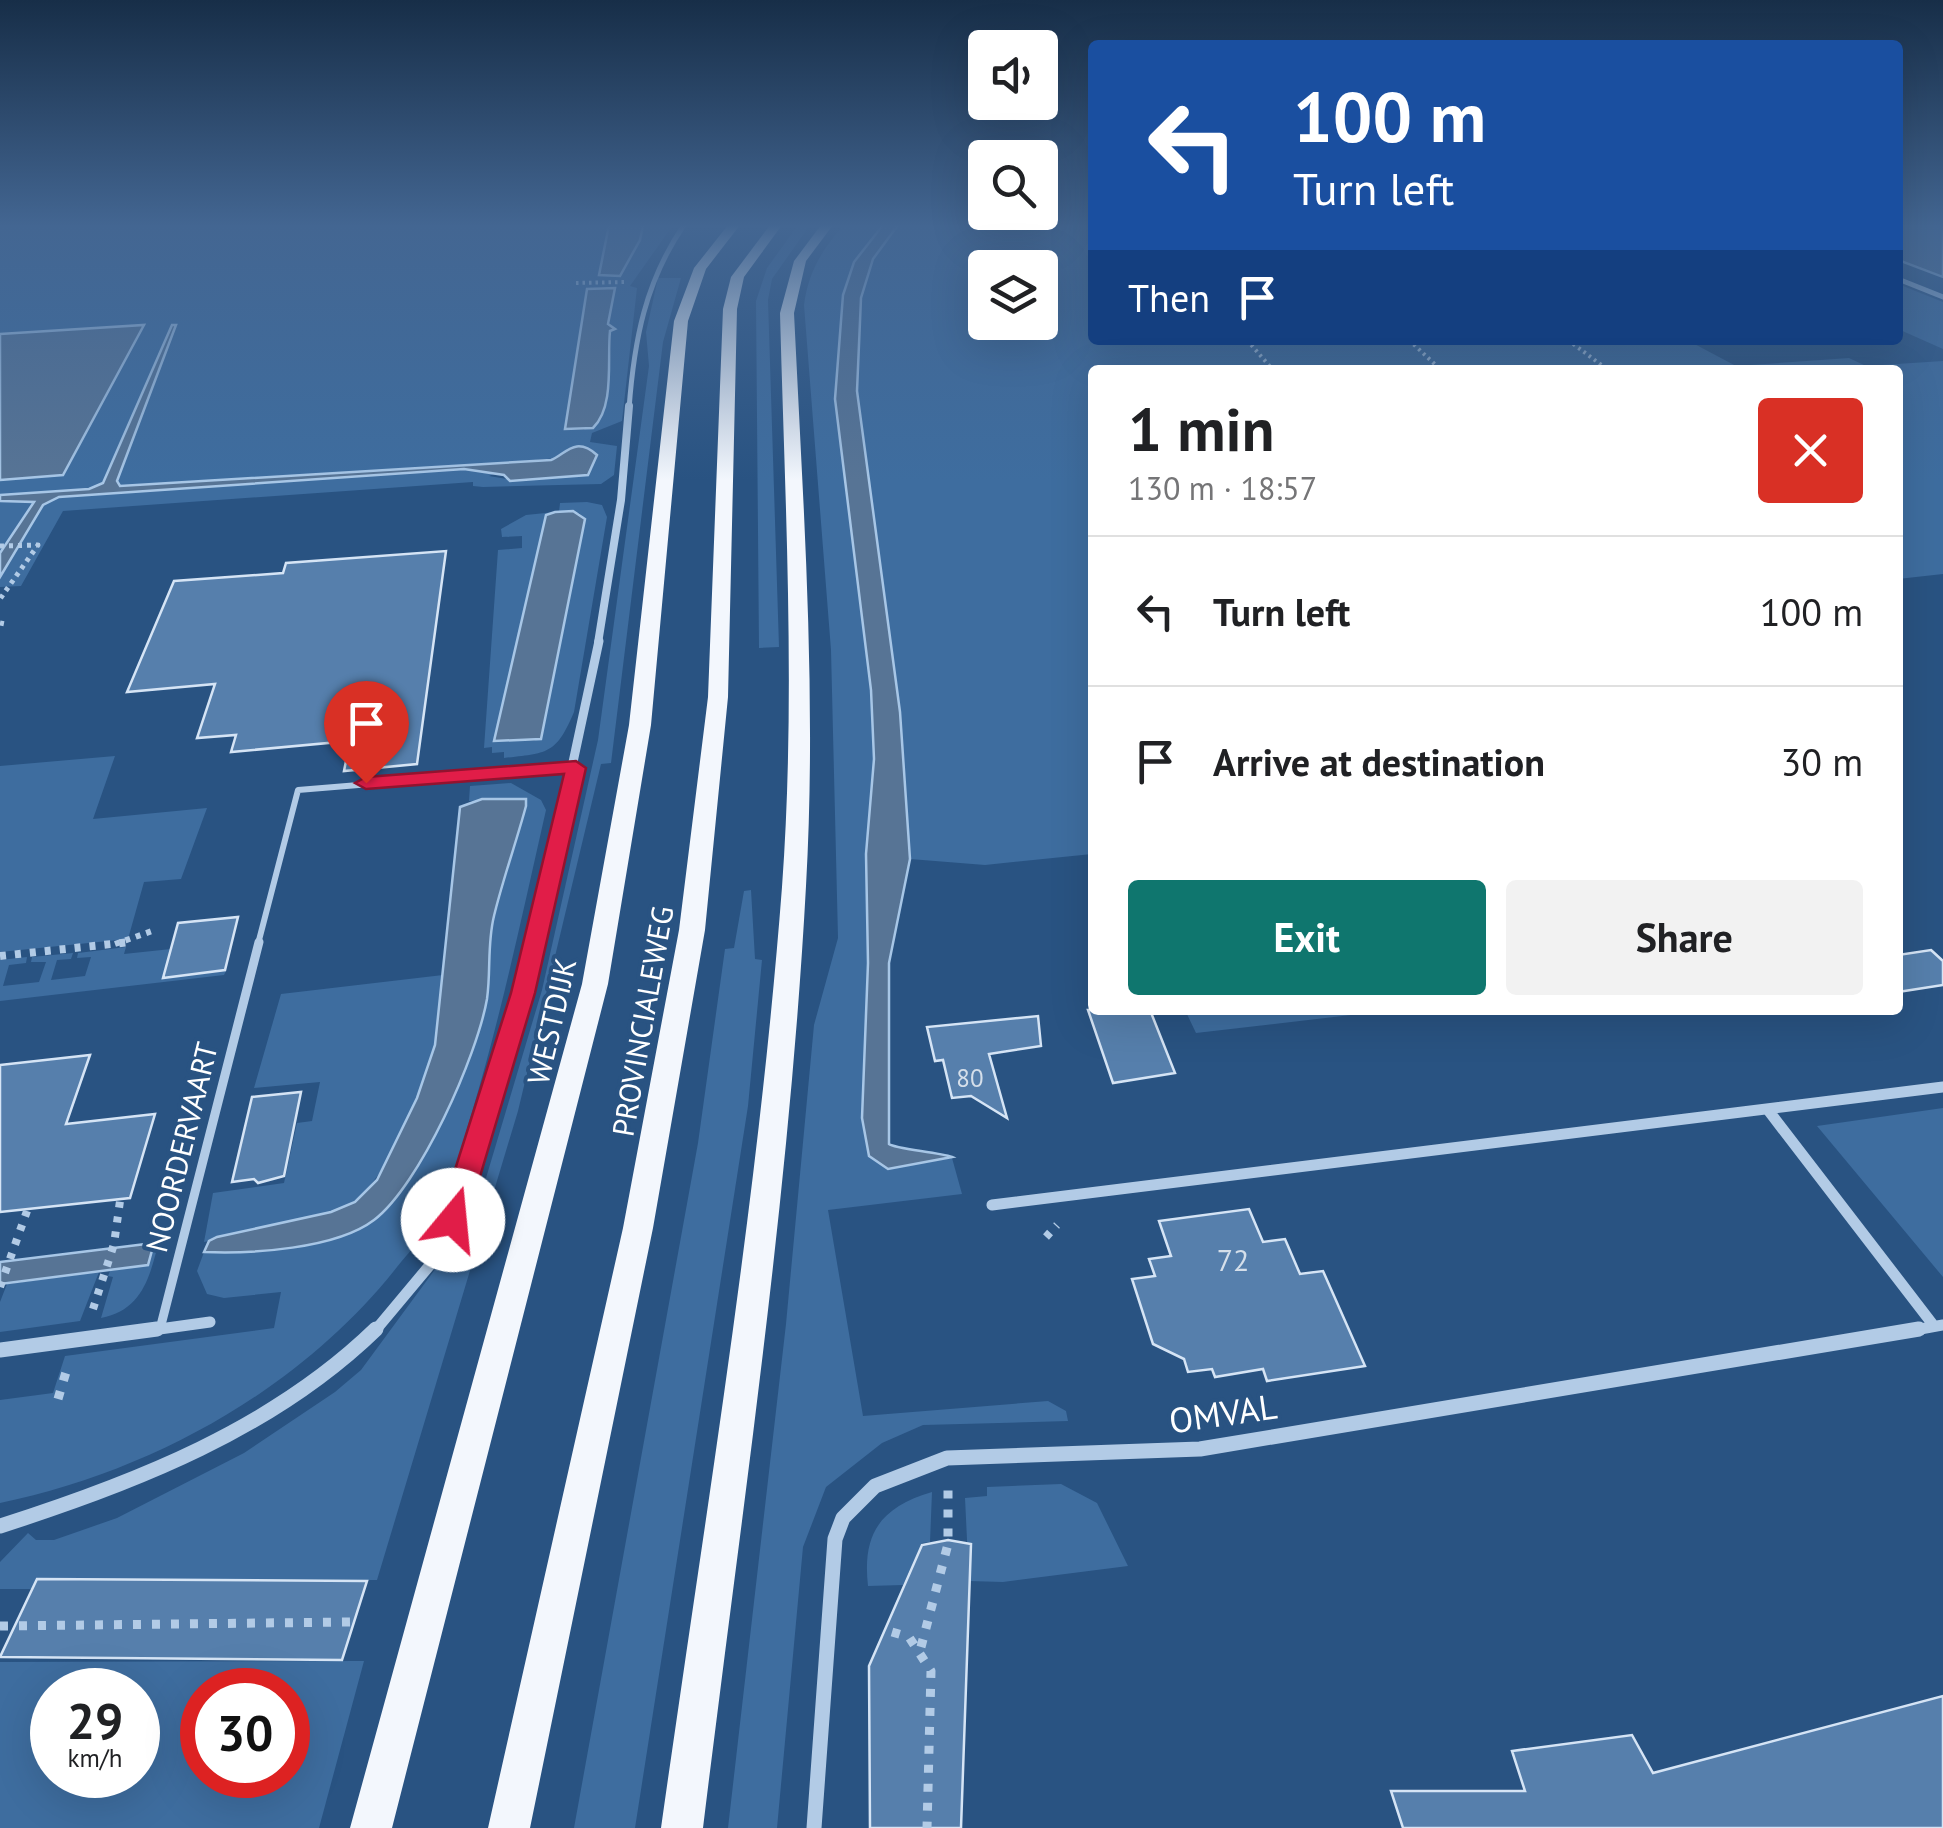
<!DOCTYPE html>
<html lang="en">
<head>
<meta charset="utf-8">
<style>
  :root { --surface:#fff; --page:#f2f2f2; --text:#202124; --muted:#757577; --line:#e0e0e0; --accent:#0f766e }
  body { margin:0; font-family:"PT Sans",sans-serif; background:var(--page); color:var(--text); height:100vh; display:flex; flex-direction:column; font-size:38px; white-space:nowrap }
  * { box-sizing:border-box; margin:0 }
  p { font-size:32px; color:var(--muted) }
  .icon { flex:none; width:55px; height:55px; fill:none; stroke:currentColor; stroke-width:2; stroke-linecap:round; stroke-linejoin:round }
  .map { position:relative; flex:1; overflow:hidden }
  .panel { position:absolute; left:1088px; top:365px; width:815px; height:650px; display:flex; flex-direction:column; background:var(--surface); border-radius:10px; box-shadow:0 10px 40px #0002 }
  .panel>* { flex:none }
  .guide { position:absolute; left:1088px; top:40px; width:815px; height:305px; border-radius:10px; box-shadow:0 10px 40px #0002; background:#1a4fa0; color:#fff; overflow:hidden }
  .fabs { position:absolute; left:968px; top:30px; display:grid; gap:20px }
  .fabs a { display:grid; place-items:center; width:90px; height:90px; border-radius:10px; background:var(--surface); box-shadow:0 10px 40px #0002; font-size:50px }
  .speed { position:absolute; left:30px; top:1668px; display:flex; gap:20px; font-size:50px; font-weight:700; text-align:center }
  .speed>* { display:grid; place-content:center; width:130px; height:130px; border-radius:50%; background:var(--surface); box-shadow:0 10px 40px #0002; line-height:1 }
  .speed small { font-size:25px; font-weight:400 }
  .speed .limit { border:15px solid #d22; background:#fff; color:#111 }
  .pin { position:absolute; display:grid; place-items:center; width:85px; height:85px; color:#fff; margin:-102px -42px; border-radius:50% 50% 50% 0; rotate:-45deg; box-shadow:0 0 10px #0007 }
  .pin .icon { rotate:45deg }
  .me { position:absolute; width:110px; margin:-55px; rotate:17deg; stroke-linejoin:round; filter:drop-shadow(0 0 8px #0008) }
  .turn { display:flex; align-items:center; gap:35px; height:210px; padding:0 40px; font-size:45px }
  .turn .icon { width:130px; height:130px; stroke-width:2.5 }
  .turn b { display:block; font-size:70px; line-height:85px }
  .then { display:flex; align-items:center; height:95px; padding:0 40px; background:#0003; gap:20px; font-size:38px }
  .round { display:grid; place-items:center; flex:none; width:105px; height:105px; border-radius:10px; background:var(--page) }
  .summary { display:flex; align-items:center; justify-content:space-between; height:170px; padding:0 40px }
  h1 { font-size:60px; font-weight:600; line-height:75px }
  .button { display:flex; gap:20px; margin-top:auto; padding:20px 40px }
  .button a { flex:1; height:115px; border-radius:10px; background:var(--accent); color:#fff; font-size:40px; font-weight:600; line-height:115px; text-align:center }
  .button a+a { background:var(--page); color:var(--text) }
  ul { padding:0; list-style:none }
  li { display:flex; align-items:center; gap:30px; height:150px; padding:0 40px; border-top:2px solid var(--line) }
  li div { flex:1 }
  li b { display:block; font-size:38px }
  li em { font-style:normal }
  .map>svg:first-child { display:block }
  .green { fill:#3e6d9f; fill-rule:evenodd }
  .water { fill:#577495; stroke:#a7c6e6; stroke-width:2.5 }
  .building { fill:#567fac; stroke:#d5e4f5; stroke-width:2.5 }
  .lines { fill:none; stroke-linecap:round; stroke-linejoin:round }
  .path-far4 { stroke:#b2cbe6; stroke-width:4; stroke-dasharray:2.5 4; stroke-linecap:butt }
  .path-far3 { stroke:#b2cbe6; stroke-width:5; stroke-dasharray:4 5; stroke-linecap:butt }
  .path-far2 { stroke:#b2cbe6; stroke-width:6; stroke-dasharray:5 6; stroke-linecap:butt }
  .path-far1 { stroke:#b2cbe6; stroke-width:8; stroke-dasharray:6 9; stroke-linecap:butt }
  .path { stroke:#b2cbe6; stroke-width:9; stroke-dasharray:8 11; stroke-linecap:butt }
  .lane-far1 { stroke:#b2cbe6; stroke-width:6 }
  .lane { stroke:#b2cbe6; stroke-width:9 }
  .street-far4 { stroke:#b2cbe6; stroke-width:5 }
  .street-far3 { stroke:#b2cbe6; stroke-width:8 }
  .street-far2 { stroke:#b2cbe6; stroke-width:9 }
  .street-far1 { stroke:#b2cbe6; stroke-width:11 }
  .street { stroke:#b2cbe6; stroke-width:15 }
  .primary { fill:#f3f7fd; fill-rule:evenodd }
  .route { fill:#e11d48; stroke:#92132f; stroke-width:2.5 }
  .labels { text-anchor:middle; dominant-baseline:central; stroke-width:8; stroke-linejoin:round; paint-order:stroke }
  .number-label { font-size:25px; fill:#d5dfea }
  .street-label { font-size:30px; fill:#fff; stroke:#295382 }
  .near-number-label { font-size:30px; fill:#d5dfea }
  .near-street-label { font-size:35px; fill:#fff; stroke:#295382 }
</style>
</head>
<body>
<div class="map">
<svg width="1943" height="1828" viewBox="0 0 1943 1828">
  <rect width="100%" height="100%" fill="#295382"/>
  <!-- green -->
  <path class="green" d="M0,225H609L599,275L620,276L640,240L643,225H673L630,286L637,288L622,421L592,433L590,442L617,446L614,475L601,484L483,487L473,486V482L63,511L21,586L0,587V480L63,475L143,325L0,334ZM604,287L611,329L610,368L584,430H566L587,289ZM557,458L593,467L588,475L518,481L489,476L526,461Z
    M798,225H810L772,279L768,300L779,647L759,648L756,301L767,268Z
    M844,225H1092V340H1687L1736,366L1849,358L1866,366L1943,361V574L1898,579V370H1092V854L985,865L910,859L893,936H868L869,1156L888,1169L952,1158L962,1194L828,1210L863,1416L1048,1401L1066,1411L1068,1421L923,1425L882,1443L826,1487L803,1547L777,1828H728L786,1324L814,1025L838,938L831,650L804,305C808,273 822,249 844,225ZM985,268H1040V322H985Z
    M658,278H681L663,342L611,763L601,764L518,1111L377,1580L38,1579L31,1589H0V1562L28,1533L36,1540H54L117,1518L244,1453L335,1392L361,1370L475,1215L542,990L598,740L649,366L646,332Z
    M1898,284L1943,302V349L1898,329Z
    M587,502L602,505L607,517L574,712C556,754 549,753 504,758V752L492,753V747L484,748L498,550L522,548V536L502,537L501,529L526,515L555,512L546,515L494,740L534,741L542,736L585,519L579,513L559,512L560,503Z
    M115,756L93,819L207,808L181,879L144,882L128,939L0,952V766Z
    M511,783L541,800L546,810C523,911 502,1012 472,1112C461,1147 453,1187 434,1219C425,1236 409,1252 397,1267C301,1389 151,1472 0,1503V1400L53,1393L65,1356L274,1328L281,1292L224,1298L207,1294L197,1271L204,1252C259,1254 328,1249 375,1219L487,998L489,937L526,806L525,799L469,801L470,786Z
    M751,890L755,959L762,960L748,1106L635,1828H574L698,1143L725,949L734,948L744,891Z
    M126,947L124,954L171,949L164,978L226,971L224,975L0,1001V960L27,957L26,963L9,965L3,986L39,982L46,962H31L32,957L73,953L71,959L57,960L51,980L85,976L91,957L77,958L78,953Z
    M443,975C440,998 440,1021 435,1043C427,1083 386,1184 351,1203C313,1224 247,1232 204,1242L213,1193L284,1183L297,1123L312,1121L320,1082L254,1088L281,994Z
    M1185,1010H1394L1196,1033Z
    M1943,1108V1277L1817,1126Z
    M160,1236C151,1273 144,1310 101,1318L113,1277L108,1276L110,1271L148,1265L155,1237Z
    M99,1272L80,1321L0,1332V1302L7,1284Z
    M1061,1484L1097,1503L1128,1566L1003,1582L969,1581L965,1498L987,1496V1487Z
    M932,1492L930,1542L922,1543L903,1585L868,1586C862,1533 881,1507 932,1492Z
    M364,1661L319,1828H0V1662ZM52,1690H138V1775H52ZM202,1690H288V1775H202Z"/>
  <!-- water -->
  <path class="water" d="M609,225H643L640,240L620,276L599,275Z
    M883,225H898L873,259L861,298L857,391L900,712L910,859L889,963V1144C895,1149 939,1152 952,1157L888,1169L869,1156L862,1118L868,963L866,854L874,759L871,690L835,399L843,295L854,262Z
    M1898,225H1943V277L1898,260Z
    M615,288L608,324L615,329L610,331C607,359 615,407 593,428L565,429L587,289Z
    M144,325L63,475L0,480V334Z
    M172,325H176L117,481L120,486L551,460C565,455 575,435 597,455L588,475L510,481L504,475L464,469L59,497L43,505L0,577V553L34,502L0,501V495L89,489L103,483Z
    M555,512L573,511L585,519L541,739L494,741L546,515Z
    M482,799H526V806C516,843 503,879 494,916C487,944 491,971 487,999C477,1056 420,1185 374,1220C336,1249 251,1254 204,1252L209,1241L217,1237L331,1212L355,1202L377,1180L417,1098L435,1045L460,807Z
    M154,1243L148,1265L0,1284V1262Z"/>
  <!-- building -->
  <path class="building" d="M446,551L417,764L344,771L350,741L231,752L236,735L197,738L215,684L127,692L174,581L283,573L286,563Z
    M238,917L225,970L163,978L178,923Z
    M1931,950L1943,961V985L1898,992V955Z
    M1088,1010H1150L1175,1073L1113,1083Z
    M1038,1016L1041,1046L989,1054L1007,1118L971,1096L952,1098L943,1060L935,1061L927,1027Z
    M90,1055L66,1124L155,1114L130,1198L0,1212V1065Z
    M301,1092L284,1176L258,1183L254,1179L232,1182L252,1097Z
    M1249,1209L1263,1242L1285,1239L1300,1274L1323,1271L1365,1366L1267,1381L1263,1369L1215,1377L1212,1369L1188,1372L1184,1359L1153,1344L1132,1279L1155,1276L1149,1259L1171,1256L1159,1221Z
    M948,1540L971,1544L961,1828H870L869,1666L922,1545Z
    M37,1579L367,1581L342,1660L0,1657Z
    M1943,1696V1828H1403L1391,1791H1525L1512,1751L1632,1735L1653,1773Z"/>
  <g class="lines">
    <!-- path-far4 -->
    <path class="path-far4" d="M576,283L626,282
      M1247,340L1273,370
      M1409,340L1441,370
      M1568,340L1608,370"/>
    <!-- path-far3 -->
    <path class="path-far3" d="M0,546L38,545L0,599
      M0,623L5,624"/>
    <!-- path-far2 -->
    <path class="path-far2" d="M115,944L155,930"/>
    <!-- path-far1 -->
    <path class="path-far1" d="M0,956L130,942
      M1046,1237L1057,1225
      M0,1287L27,1211
      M93,1309L114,1244L120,1201"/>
    <!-- path -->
    <path class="path" d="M58,1399L66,1372
      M0,1626L350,1622
      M892,1632L909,1637L931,1671L927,1828
      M921,1647L948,1544V1488"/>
    <!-- lane-far1 -->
    <path class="lane-far1" d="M258,944L298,790L576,767"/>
    <!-- lane -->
    <path class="lane" d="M160,1329L259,942"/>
    <!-- street-far4 -->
    <path class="street-far4" d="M1898,279L1943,297
      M629,409C634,341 645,282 684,225"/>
    <!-- street-far3 -->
    <path class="street-far3" d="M598,643L621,500L629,406"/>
    <!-- street-far2 -->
    <path class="street-far2" d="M534,944L599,641"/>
    <!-- street-far1 -->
    <path class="street-far1" d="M1768,1110L1934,1326
      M992,1205L1943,1087
      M138,1332L210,1322
      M374,1332L435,1259L453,1222L535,942
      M1904,1332L1943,1325"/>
    <!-- street -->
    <path class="street" d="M0,1350L157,1329
      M0,1526C135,1483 273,1429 376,1329
      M814,1828L835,1539L843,1518L875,1486L947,1458L1200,1449L1919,1329"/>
    <!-- primary -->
    <path class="primary" d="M728,225H740L706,269L688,321L651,725L608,984L392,1828H350L582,984L629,725L674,321L694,268Z
      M770,225H782L744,277L737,309L728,697L705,930L653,1228L530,1828H488L623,1228L679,930L708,697L723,309L731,277Z
      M821,225H833L806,261L794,313C803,504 817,695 806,886C789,1201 741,1515 703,1828H661C705,1515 758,1202 782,887C796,696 785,504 780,313L794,261Z"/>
  </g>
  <!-- sky -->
  <linearGradient id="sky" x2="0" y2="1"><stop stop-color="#172e48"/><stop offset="0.47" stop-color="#436692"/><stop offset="1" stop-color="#436692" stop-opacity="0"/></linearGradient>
  <rect width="1943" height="481" fill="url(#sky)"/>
  <!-- route -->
  <path class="route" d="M576,761L586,768L535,993L467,1220L453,1230L439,1220L511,993L564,774L366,789L355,783L366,777Z"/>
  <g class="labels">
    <!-- number labels -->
    <g class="number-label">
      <text x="970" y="1078">80</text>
    </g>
    <!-- street labels -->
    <g class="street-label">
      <text transform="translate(551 1021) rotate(-77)">WESTDIJK</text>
      <text transform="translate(642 1021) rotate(-80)">PROVINCIALEWEG</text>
      <text transform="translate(181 1147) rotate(-76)">NOORDERVAART</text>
    </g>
    <!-- near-number labels -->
    <g class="near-number-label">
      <text x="1233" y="1259">72</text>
    </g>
    <!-- near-street labels -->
    <g class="near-street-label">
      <text transform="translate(1223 1413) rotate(-8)">OMVAL</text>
    </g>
  </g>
</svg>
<div class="fabs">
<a><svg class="icon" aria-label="sound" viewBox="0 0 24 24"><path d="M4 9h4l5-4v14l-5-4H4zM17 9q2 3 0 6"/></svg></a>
<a><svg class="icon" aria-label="search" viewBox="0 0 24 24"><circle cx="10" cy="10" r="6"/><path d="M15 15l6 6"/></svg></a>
<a><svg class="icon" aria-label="layers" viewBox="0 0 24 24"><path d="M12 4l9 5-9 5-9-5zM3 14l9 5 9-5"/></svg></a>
</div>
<div class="speed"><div>29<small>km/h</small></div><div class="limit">30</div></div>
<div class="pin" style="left:366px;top:783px;background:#d93025"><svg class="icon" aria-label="arrive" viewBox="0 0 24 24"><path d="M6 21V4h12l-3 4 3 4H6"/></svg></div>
<svg class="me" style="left:453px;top:1220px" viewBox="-20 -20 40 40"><circle r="19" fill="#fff"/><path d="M0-13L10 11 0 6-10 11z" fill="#e11d48"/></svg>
<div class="guide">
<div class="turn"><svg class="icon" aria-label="left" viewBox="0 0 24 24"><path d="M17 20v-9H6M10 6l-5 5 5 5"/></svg><div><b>100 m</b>Turn left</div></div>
<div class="then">Then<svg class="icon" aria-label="arrive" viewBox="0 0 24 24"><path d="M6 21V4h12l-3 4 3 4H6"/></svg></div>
</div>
<section class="panel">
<div class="summary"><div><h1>1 min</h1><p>130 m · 18:57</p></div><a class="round" style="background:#d93025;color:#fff"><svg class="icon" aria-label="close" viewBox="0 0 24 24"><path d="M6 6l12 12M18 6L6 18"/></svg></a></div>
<ul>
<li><svg class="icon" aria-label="left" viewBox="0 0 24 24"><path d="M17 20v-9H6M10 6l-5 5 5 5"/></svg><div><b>Turn left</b></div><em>100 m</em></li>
<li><svg class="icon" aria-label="arrive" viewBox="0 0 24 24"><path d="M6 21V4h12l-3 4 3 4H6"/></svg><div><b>Arrive at destination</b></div><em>30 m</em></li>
</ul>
<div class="button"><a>Exit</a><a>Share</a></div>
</section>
</div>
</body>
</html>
